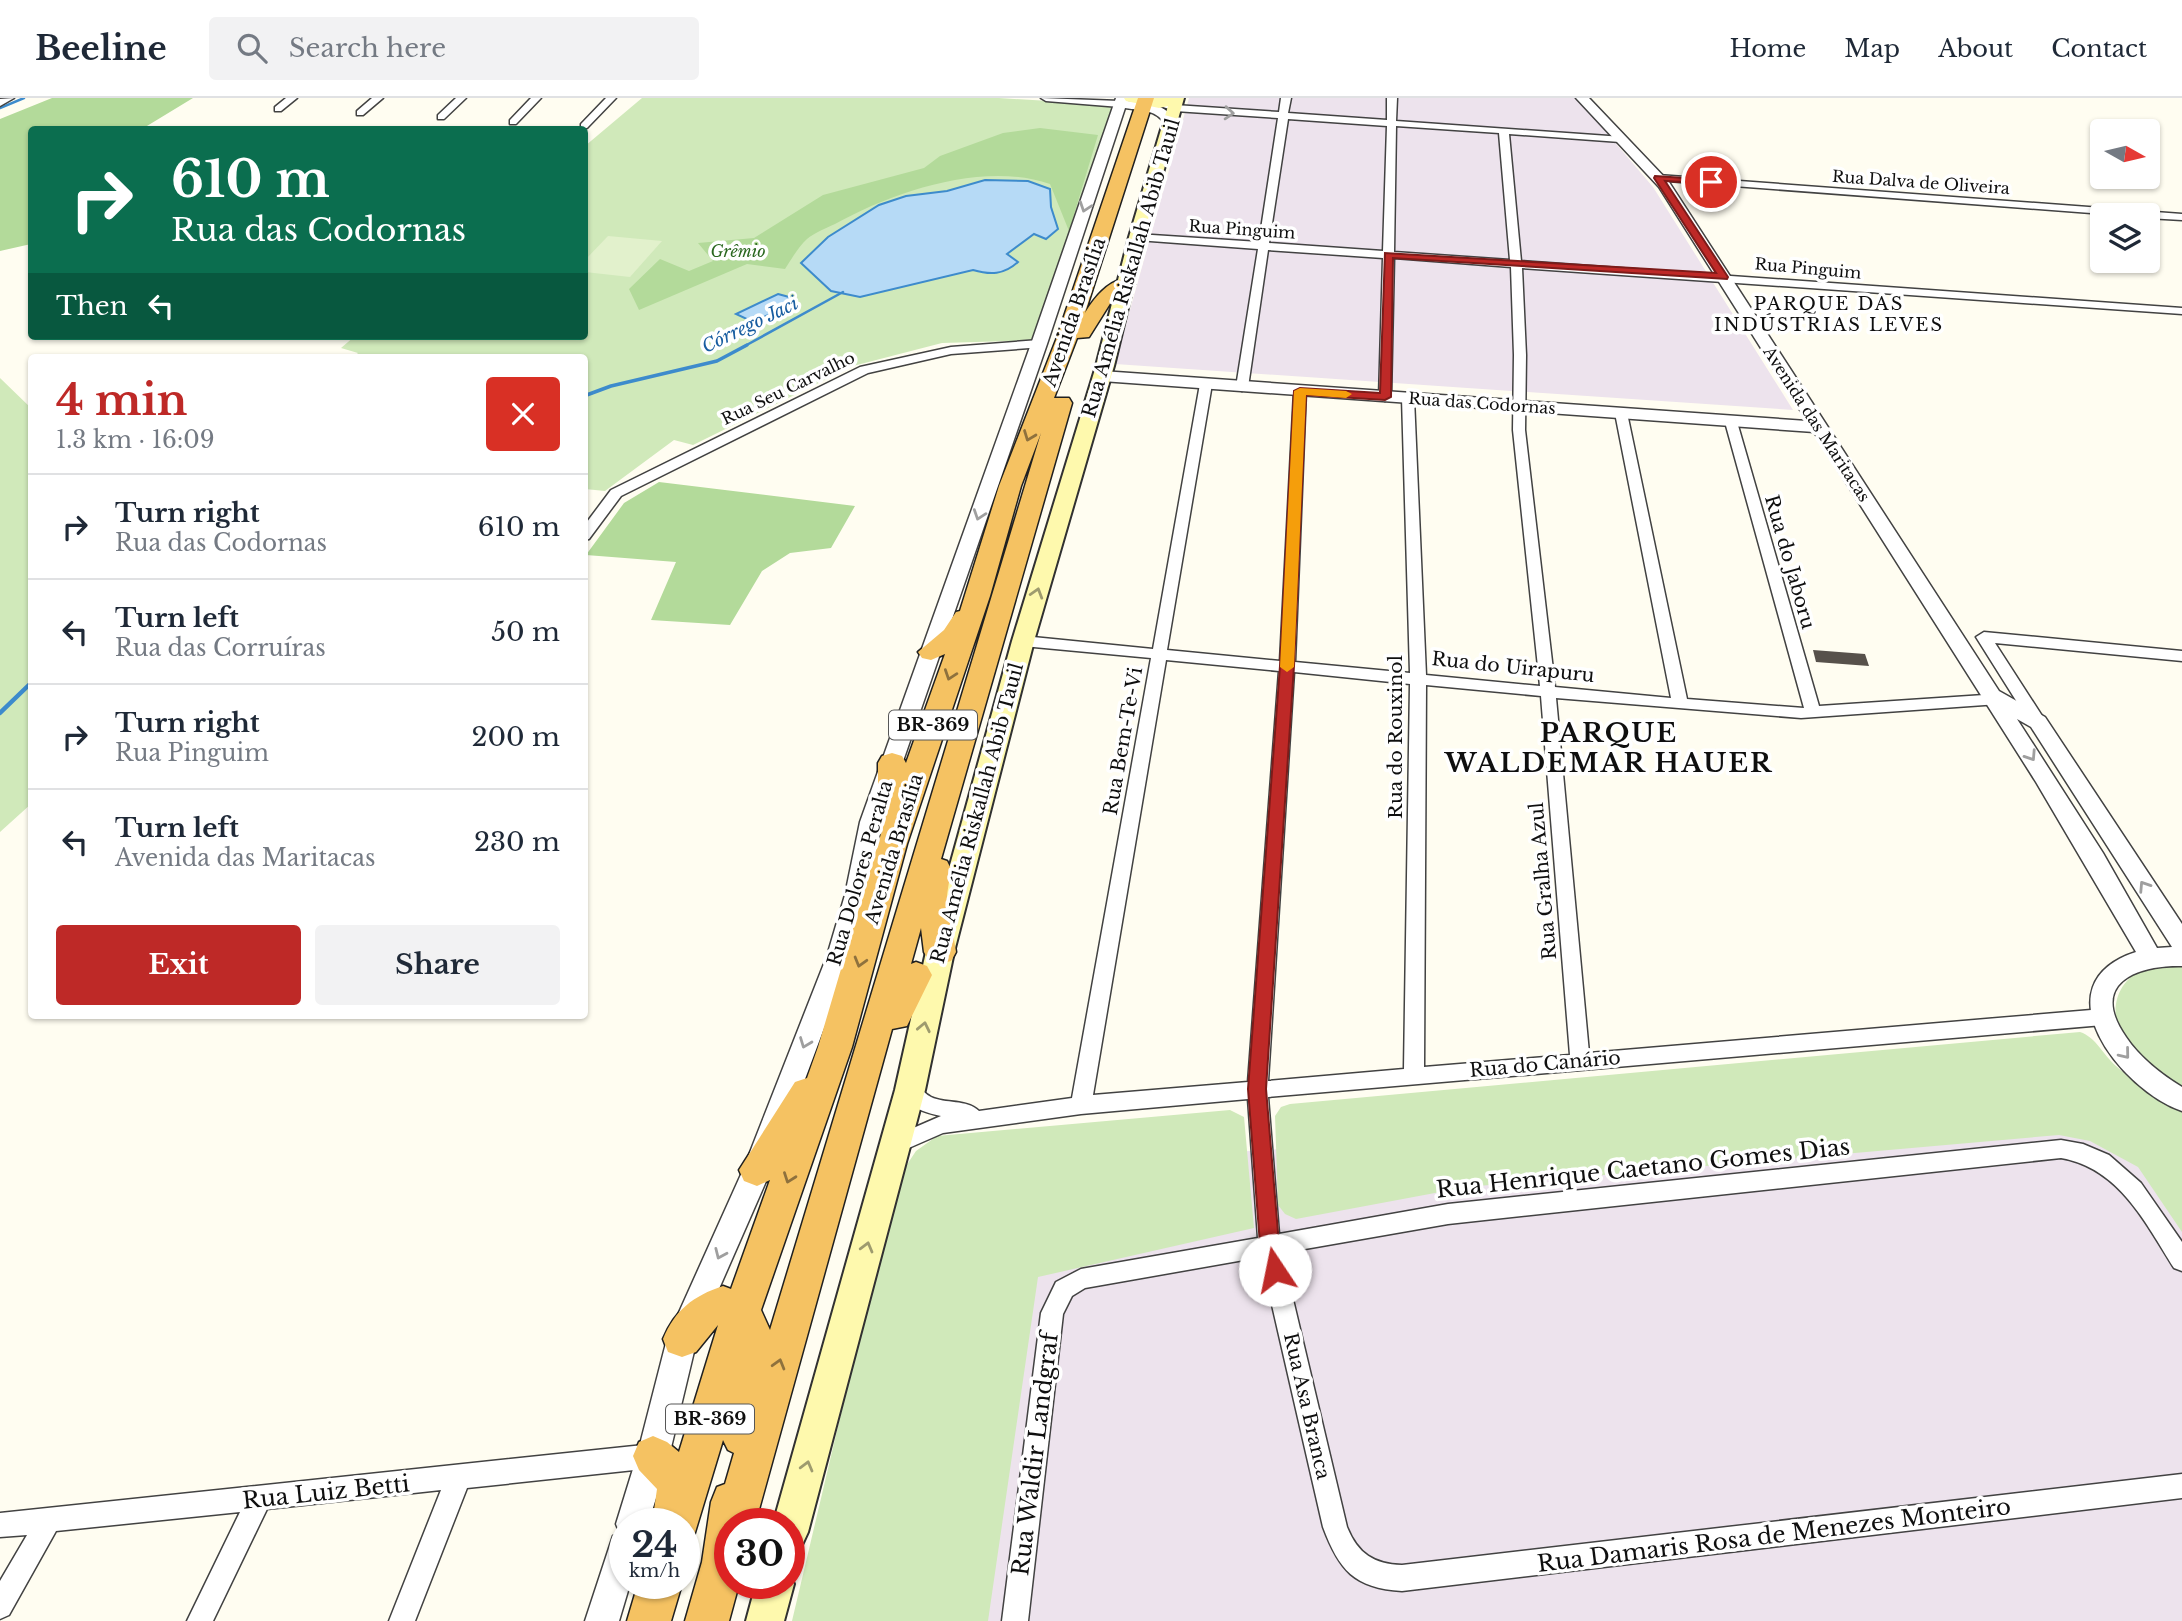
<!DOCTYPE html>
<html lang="en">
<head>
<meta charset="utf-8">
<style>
  :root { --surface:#fff; --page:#f2f2f3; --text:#1f2937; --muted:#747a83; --line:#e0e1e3; --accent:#be2927 }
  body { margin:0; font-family:"Libre Baskerville",serif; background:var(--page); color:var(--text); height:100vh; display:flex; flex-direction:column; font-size:26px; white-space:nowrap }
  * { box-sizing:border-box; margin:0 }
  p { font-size:23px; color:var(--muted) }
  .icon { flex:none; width:38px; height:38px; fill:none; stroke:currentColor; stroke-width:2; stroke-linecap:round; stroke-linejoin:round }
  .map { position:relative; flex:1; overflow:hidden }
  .details { position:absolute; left:28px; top:256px; width:560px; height:665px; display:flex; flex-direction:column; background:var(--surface); border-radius:7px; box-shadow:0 2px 5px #0004 }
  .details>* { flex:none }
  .banner { position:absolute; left:28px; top:28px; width:560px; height:214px; border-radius:7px; box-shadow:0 2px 5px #0004; background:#0b6e4f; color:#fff; overflow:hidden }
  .needle { width:46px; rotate:98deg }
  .tools { position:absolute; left:2090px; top:21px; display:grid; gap:14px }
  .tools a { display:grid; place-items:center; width:70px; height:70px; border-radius:7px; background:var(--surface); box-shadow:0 2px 5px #0004; font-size:35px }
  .speed { position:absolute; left:609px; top:1410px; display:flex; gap:14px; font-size:35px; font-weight:700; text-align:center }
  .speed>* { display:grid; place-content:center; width:91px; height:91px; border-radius:50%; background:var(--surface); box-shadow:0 2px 5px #0004; line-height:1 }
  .speed small { font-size:18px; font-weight:400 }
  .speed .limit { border:10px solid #d22; background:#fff; color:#111 }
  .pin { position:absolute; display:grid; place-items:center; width:60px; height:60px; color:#fff; margin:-30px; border:4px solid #fff; border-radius:50%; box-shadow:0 2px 7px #0007 }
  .me { position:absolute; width:77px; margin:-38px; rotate:349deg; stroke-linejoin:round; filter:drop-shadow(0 0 5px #0008) }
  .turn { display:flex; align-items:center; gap:24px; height:147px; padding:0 28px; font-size:32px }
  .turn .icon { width:91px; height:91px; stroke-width:2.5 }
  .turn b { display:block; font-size:49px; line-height:60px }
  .then { display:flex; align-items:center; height:66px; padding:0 28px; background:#0003; gap:14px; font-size:26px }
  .round { display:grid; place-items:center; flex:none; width:74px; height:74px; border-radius:7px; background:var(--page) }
  .summary { display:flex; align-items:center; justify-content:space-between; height:119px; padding:0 28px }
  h1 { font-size:42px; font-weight:700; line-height:52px; color:var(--accent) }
  .button { display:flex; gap:14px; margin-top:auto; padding:14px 28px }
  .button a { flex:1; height:80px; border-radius:7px; background:var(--accent); color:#fff; font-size:28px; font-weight:700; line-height:80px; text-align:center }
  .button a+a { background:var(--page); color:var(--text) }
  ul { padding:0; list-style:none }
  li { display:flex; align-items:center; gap:21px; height:105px; padding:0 28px; border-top:2px solid var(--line) }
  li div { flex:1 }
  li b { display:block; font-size:26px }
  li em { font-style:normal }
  header { display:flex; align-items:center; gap:42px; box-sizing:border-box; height:98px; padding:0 35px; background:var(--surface); border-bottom:2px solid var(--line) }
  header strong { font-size:33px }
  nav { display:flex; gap:38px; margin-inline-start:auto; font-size:24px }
  .search { width:490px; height:63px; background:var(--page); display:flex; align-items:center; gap:18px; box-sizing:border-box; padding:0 24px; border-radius:7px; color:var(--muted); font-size:26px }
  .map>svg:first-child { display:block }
  .industrial { fill:#ede3ed }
  .green { fill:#d0e9ba }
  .forest { fill:#b3da9a }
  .pitch { fill:#e2f1cc }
  .water { fill:#b6daf6; stroke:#3d8bcc; stroke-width:2 }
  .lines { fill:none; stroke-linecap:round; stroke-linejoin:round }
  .stream-far2 { stroke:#3d8bcc; stroke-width:2.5 }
  .stream-far1 { stroke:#3d8bcc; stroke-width:3.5 }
  .stream { stroke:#3d8bcc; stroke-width:4.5 }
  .building { fill:#57514b }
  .minor-casing { stroke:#424242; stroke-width:3 }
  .tertiary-casing { stroke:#424242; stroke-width:3 }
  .secondary-casing { stroke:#313131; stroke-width:4 }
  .trunk-casing { stroke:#202020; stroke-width:3 }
  .minor { fill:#fff; fill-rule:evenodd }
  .tertiary { fill:#fff; fill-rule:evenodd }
  .secondary { fill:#fef9ad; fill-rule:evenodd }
  .trunk { fill:#f5c262; fill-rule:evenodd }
  .oneway { stroke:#9f9f9f }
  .oneway2 { stroke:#8e713d }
  .oneway3 { stroke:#9e9b6e }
  .route { fill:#be2927; stroke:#7c1b19; stroke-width:2 }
  .slow { fill:#f59e0b }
  .labels { text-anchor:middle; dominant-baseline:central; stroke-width:7; stroke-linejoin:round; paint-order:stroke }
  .far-street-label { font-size:16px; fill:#0f0f0f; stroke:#fff }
  .far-park-label { font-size:16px; font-style:italic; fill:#2a671f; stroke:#fff }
  .far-neighbourhood-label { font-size:18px; letter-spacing:2px; fill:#0f0f0f; stroke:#fff }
  .far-water-label { font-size:18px; font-style:italic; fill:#185da0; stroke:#fff }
  .shield { fill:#fff; stroke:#575757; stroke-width:2 }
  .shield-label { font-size:18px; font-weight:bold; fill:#0f0f0f }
  .street-label { font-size:19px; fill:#0f0f0f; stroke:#fff }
  .near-street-label { font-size:23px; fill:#0f0f0f; stroke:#fff }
  .district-label { font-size:26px; font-weight:bold; letter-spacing:2px; fill:#0f0f0f; stroke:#fff }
</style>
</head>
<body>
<header>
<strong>Beeline</strong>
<div class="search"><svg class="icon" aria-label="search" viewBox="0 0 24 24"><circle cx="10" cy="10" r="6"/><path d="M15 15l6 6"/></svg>Search here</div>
<nav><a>Home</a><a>Map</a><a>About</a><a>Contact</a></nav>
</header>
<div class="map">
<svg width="2182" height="1523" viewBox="0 0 2182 1523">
  <rect width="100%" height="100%" fill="#fffdf1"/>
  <!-- industrial -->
  <path class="industrial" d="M1189,0H1577L1653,89L1793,312L1115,266Z
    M2111,996L2182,1014V1523H800L919,1075Z"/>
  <!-- green -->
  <path class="green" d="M642,0H999L1116,7L1038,242L942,245L853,268L693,347L674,342L605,393L585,391L584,259H354L358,255L341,250L355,238H584L585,48Z
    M0,280L32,311L31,706L0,734Z
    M2182,867V996C2165,980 2144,966 2129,948C2107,922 2112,885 2144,871C2155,867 2170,868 2182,867Z
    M2080,934C2096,939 2104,958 2116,968C2137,987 2158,1000 2182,1013V1134L2138,1069L2090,1043L2059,1037L1467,1089L1296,1121L1285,1116L1278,1107L1275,1018L1281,1009L1290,1006Z
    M1230,1012L1244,1019L1254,1130L1038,1179L988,1523H792L896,1083L916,1053L937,1038Z"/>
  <!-- forest -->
  <path class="forest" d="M52,0H193L142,31L32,32L31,146L0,153V21Z
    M1040,30L1098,37L1069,133L1050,86C984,63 894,93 835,126C826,130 814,135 807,141C798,149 791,162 785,171L747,166L639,212L629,191L660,161L689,173L713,163L698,145L754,140L823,97L924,70L940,58L1003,35Z
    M659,384L855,408L831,450L790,455L762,473L730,527L651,522L676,464L586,457L624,405Z"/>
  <!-- pitch -->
  <path class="pitch" d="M608,138L662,143L630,179L585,174V162Z"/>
  <!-- water -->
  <path class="water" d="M985,82L1028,83L1050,91L1051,109L1058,131L1046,141L1034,136L1007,156L1018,164C1004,177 990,177 973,172L860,199L831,193L801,165L828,139L879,107L906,98L947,93Z
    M778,196L789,199L796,204L753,224L736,216Z"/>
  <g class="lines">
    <!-- stream-far2 -->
    <path class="stream-far2" d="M0,10L24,0
      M743,249L843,194"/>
    <!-- stream-far1 -->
    <path class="stream-far1" d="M584,298L611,288L717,263L747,247"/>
    <!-- stream -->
    <path class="stream" d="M0,615L32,584"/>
  </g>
  <!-- building -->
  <path class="building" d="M1813,552L1865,556L1869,568L1816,564Z"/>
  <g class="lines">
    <defs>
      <path id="minor" d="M14,0L0,8V1Z
        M286,0H297L281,13H275V9Z
        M372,0H383L363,17H357V13Z
        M456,0H466L444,21H438V17Z
        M531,0H541L516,26H510V22Z
        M606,0H616L587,30H581V26Z
        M1041,0L1120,3L1125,6L1120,9L1046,3Z
        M1281,0H1291L1288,15L1387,22V0H1397L1396,23L1623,39V43L1620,44L1509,36L1521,163L2182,210V216L1522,170L1526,257L1525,332L1555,589L1671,600L1615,315L1621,311L1627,315L1687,601L1804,610L1725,324L1731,320L1737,324L1819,608L1999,596L2007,601L1999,606L1801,620L1556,600L1589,955L2103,911L2110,914L2113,919L2110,924L2103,927L1268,999L1279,1136L1448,1106L2061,1042L2083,1046L2109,1057L2141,1085L2182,1144V1173L2174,1170C2145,1124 2119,1070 2061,1060L1448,1126L1282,1155L1347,1429C1358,1456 1374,1466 1402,1467L2182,1376V1400L1402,1493C1354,1490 1339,1472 1323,1429L1261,1159L1085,1190L1072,1198L1063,1216L1028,1523H1002L1041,1215L1056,1184L1081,1171L1258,1140L1248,1001L1081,1016L943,1035L895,1056L888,1053L885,1047L888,1041L941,1018C923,1014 909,1010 900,992L903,986C918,981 919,993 931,999C945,1006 967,1001 979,1013L1072,1000L1151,560L1023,548L1015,543L1023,538L1153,551L1200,286L1206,282L1212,286L1167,552L1280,563L1294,293L1300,289L1306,293L1295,564L1410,575L1402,300L1408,296L1414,300L1426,577L1540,588L1513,332L1514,257L1511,169L1394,160L1391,299L1385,303L1379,299L1383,160L1268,152L1248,289L1242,293L1236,289L1258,151L1137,142L1132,139L1137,136L1259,144L1278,20L1175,13L1154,6L1159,3L1175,7L1279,14ZM1288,21L1387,28L1383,153L1269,145ZM1396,28L1499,35L1510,162L1394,154ZM1166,562L1279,573L1248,984L1093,997ZM1294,574L1410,586L1404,971L1268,983ZM1426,587L1541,598L1570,957L1424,969Z
        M1658,77L2182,116V122L2147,120V117H2117L1654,82L1653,80Z
        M1039,242L1043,243V249L951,256L868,275L621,398L589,441L584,442V428L611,392L860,269L951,249Z
        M1984,534L2182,553V563L1995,545L2046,624L2038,629L2032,628L1976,539Z
        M653,1346L661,1350L665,1358L661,1366L653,1370L467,1390L415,1523H389L441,1392L267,1411L213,1523H187L240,1414L56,1433L9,1517L0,1521V1483L27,1437L0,1439V1415Z"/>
      <path id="tertiary" d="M1116,0H1128L1127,3C1147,5 1167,5 1177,26L1167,29C1157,11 1143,13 1125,10L1047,246L882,724L869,797L851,858L771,1072L697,1241L669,1358L648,1426H625V1486H630L619,1523H585L609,1450L613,1438L620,1436L616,1426L637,1358L667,1241L743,1072L827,858L845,797L860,724L1031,246Z
        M1576,0H1589L1669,84L1999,593L2045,619L2182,826V868C2135,867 2089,886 2126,939C2140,960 2161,976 2182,989V1013C2121,992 2037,886 2136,854L2036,684L1814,334L1102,283L1094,278L1102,273L1807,323L1659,89ZM2017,621L2031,629L2172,849L2157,850L2103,755Z"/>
      <path id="secondary" d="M1124,0H1184L1145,139L1114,268L1034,543L954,854L925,992L808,1434L802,1447L789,1453V1426H773L895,992L926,854L1012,543L1096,268L1129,139L1168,8L1159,10L1126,3Z
        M789,1474L794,1486L784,1523H746L756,1486H789Z"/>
      <path id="trunk" d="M1138,0H1154L1085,215C1095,199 1106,185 1125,180L1135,186L1111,204L1089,239L1077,240L1054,300H1069L1072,305L941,761L947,763L951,771L947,797L956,854L951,863L940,866L929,863L924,854L921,830L911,866L916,864L927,868L932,877L907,928L892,931L755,1426H730V1486H739L729,1523H685L702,1464L711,1404L717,1389L725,1386L734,1355L728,1352L723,1342L693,1441L684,1444V1426H657L654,1412L657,1391L639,1372L633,1358L639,1344L653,1338L667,1344L679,1354L718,1227L696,1254L682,1259L668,1254L663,1241C675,1212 693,1198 723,1188L731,1191L770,1082L757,1088L744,1083L739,1072L795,984L807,980L818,949L883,729L878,721V665L882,658L892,655L902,658L906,665L945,556L931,562L922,560L918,554L944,532L956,514L960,513L999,388L1056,242ZM1041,335L770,1232L761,1212L852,949L907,746L990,498L1021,388Z
        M638,1486H682L671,1523H627Z"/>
    </defs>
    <!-- minor casing -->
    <use href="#minor" class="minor-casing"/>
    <!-- tertiary casing -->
    <use href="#tertiary" class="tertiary-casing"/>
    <!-- secondary casing -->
    <use href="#secondary" class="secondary-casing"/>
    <!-- trunk casing -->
    <use href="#trunk" class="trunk-casing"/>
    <!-- minor -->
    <use href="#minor" class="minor"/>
    <!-- tertiary -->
    <use href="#tertiary" class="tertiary"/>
    <!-- secondary -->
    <use href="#secondary" class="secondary"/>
    <!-- trunk -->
    <use href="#trunk" class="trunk"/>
  </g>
  <!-- one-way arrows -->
  <defs><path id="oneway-chevron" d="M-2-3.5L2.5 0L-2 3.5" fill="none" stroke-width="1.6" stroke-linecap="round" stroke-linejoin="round" transform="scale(1.75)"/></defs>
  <g class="oneway">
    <use href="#oneway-chevron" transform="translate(1229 15) rotate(4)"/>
    <use href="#oneway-chevron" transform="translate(1085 109) rotate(109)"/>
    <use href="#oneway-chevron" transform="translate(979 417) rotate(109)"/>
    <use href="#oneway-chevron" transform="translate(2031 658) rotate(57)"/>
    <use href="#oneway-chevron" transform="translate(2144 788) rotate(-123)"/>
    <use href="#oneway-chevron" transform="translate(805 945) rotate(111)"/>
    <use href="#oneway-chevron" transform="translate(2125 956) rotate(51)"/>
    <use href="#oneway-chevron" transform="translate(720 1156) rotate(114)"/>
  </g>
  <g class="oneway2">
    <use href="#oneway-chevron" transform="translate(1029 338) rotate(111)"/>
    <use href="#oneway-chevron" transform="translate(950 577) rotate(109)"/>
    <use href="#oneway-chevron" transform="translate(860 864) rotate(106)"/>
    <use href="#oneway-chevron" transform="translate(789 1080) rotate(110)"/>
    <use href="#oneway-chevron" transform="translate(779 1266) rotate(-74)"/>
  </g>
  <g class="oneway3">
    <use href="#oneway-chevron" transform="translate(1037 495) rotate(-73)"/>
    <use href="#oneway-chevron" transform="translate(924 929) rotate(-78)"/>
    <use href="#oneway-chevron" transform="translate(867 1149) rotate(-75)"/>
    <use href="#oneway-chevron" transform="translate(807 1368) rotate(-75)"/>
  </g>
  <!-- route -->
  <path class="route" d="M1655,78L1714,82V86H1711L1665,83L1728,179L1727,181L1393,160L1391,299L1385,302L1306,297L1294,568L1266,991L1279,1146L1285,1172L1282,1178L1275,1181L1268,1178L1260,1146L1248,991L1280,568L1294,293L1300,290L1380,295L1385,155L1716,175L1654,80Z"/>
  <!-- slow -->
  <path class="slow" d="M1300,290L1346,293L1352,296L1346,300L1306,297L1294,569L1287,574L1280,569L1294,293Z"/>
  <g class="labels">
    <!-- far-street labels -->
    <g class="far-street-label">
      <text transform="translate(1921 84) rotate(4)">Rua Dalva de Oliveira</text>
      <text transform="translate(1242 131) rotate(4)">Rua Pinguim</text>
      <text transform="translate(1808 170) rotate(5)">Rua Pinguim</text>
      <text transform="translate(788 290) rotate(-26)">Rua Seu Carvalho</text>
      <text transform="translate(1482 305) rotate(4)">Rua das Codornas</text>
      <text transform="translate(1817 326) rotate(57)">Avenida das Maritacas</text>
    </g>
    <!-- far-park labels -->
    <g class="far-park-label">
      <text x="738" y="153">Grêmio</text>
    </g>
    <!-- far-neighbourhood labels -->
    <g class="far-neighbourhood-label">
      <text x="1829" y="206">PARQUE DAS<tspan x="1829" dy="21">INDÚSTRIAS LEVES</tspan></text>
    </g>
    <!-- far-water labels -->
    <g class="far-water-label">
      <text transform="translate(750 227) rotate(-26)">Córrego Jaci</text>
    </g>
    <!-- shield labels -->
    <g class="shield">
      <rect x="889" y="612.5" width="88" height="29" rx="5"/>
      <rect x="666" y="1306.5" width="88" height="29" rx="5"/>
    </g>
    <g class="shield-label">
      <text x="933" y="627">BR-369</text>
      <text x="710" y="1321">BR-369</text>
    </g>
    <!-- street labels -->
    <g class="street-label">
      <text transform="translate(1131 170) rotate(-74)">Rua Amélia Riskallah Abib Tauil</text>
      <text transform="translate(1074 214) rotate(-71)">Avenida Brasília</text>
      <text transform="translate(1790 464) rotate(74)">Rua do Jaboru</text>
      <text transform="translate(1513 569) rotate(6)">Rua do Uirapuru</text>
      <text transform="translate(1395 639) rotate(-90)">Rua do Rouxinol</text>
      <text transform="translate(1123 643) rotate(-80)">Rua Bem-Te-Vi</text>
      <text transform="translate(977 715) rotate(-75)">Rua Amélia Riskallah Abib Tauil</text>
      <text transform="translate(894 751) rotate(-73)">Avenida Brasília</text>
      <text transform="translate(860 775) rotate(-74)">Rua Dolores Peralta</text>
      <text transform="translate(1543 783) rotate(-95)">Rua Gralha Azul</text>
      <text transform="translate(1545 966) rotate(-5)">Rua do Canário</text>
      <text transform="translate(1307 1308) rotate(77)">Rua Asa Branca</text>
    </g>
    <!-- near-street labels -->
    <g class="near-street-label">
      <text transform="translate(1643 1070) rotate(-6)">Rua Henrique Caetano Gomes Dias</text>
      <text transform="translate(1035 1356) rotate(-83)">Rua Waldir Landgraf</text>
      <text transform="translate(326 1394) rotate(-6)">Rua Luiz Betti</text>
      <text transform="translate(1774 1437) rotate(-7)">Rua Damaris Rosa de Menezes Monteiro</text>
    </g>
    <!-- district labels -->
    <g class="district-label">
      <text x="1609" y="635">PARQUE<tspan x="1609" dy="30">WALDEMAR HAUER</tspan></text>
    </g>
  </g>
</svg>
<div class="tools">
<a><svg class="needle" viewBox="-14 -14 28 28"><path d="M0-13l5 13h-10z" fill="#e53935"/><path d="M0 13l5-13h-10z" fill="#747a83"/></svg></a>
<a><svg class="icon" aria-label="layers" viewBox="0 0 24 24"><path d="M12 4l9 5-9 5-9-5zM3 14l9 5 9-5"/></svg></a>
</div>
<div class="speed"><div>24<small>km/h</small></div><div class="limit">30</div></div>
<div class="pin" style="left:1711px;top:84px;background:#d93025"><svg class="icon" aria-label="arrive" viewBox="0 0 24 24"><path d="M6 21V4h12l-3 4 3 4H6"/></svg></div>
<svg class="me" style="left:1275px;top:1172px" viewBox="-20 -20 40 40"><circle r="19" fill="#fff"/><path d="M0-13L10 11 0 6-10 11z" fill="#be2927"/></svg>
<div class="banner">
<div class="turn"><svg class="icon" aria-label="right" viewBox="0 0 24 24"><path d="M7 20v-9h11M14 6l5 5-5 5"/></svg><div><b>610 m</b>Rua das Codornas</div></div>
<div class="then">Then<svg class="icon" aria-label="left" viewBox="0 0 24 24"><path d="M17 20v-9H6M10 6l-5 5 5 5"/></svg></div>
</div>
<section class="details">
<div class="summary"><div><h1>4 min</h1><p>1.3 km · 16:09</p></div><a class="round" style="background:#d93025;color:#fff"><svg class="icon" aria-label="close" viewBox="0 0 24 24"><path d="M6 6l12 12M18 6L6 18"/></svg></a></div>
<ul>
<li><svg class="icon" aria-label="right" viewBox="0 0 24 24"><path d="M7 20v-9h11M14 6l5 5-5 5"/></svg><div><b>Turn right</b><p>Rua das Codornas</p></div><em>610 m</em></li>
<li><svg class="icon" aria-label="left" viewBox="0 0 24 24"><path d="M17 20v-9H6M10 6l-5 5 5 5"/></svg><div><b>Turn left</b><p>Rua das Corruíras</p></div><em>50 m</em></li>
<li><svg class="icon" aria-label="right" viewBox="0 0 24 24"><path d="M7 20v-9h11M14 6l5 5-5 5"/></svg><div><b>Turn right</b><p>Rua Pinguim</p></div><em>200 m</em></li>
<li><svg class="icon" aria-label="left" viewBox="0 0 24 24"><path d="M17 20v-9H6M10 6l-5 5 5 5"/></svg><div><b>Turn left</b><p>Avenida das Maritacas</p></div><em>230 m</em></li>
</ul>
<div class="button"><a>Exit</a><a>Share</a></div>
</section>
</div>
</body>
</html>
